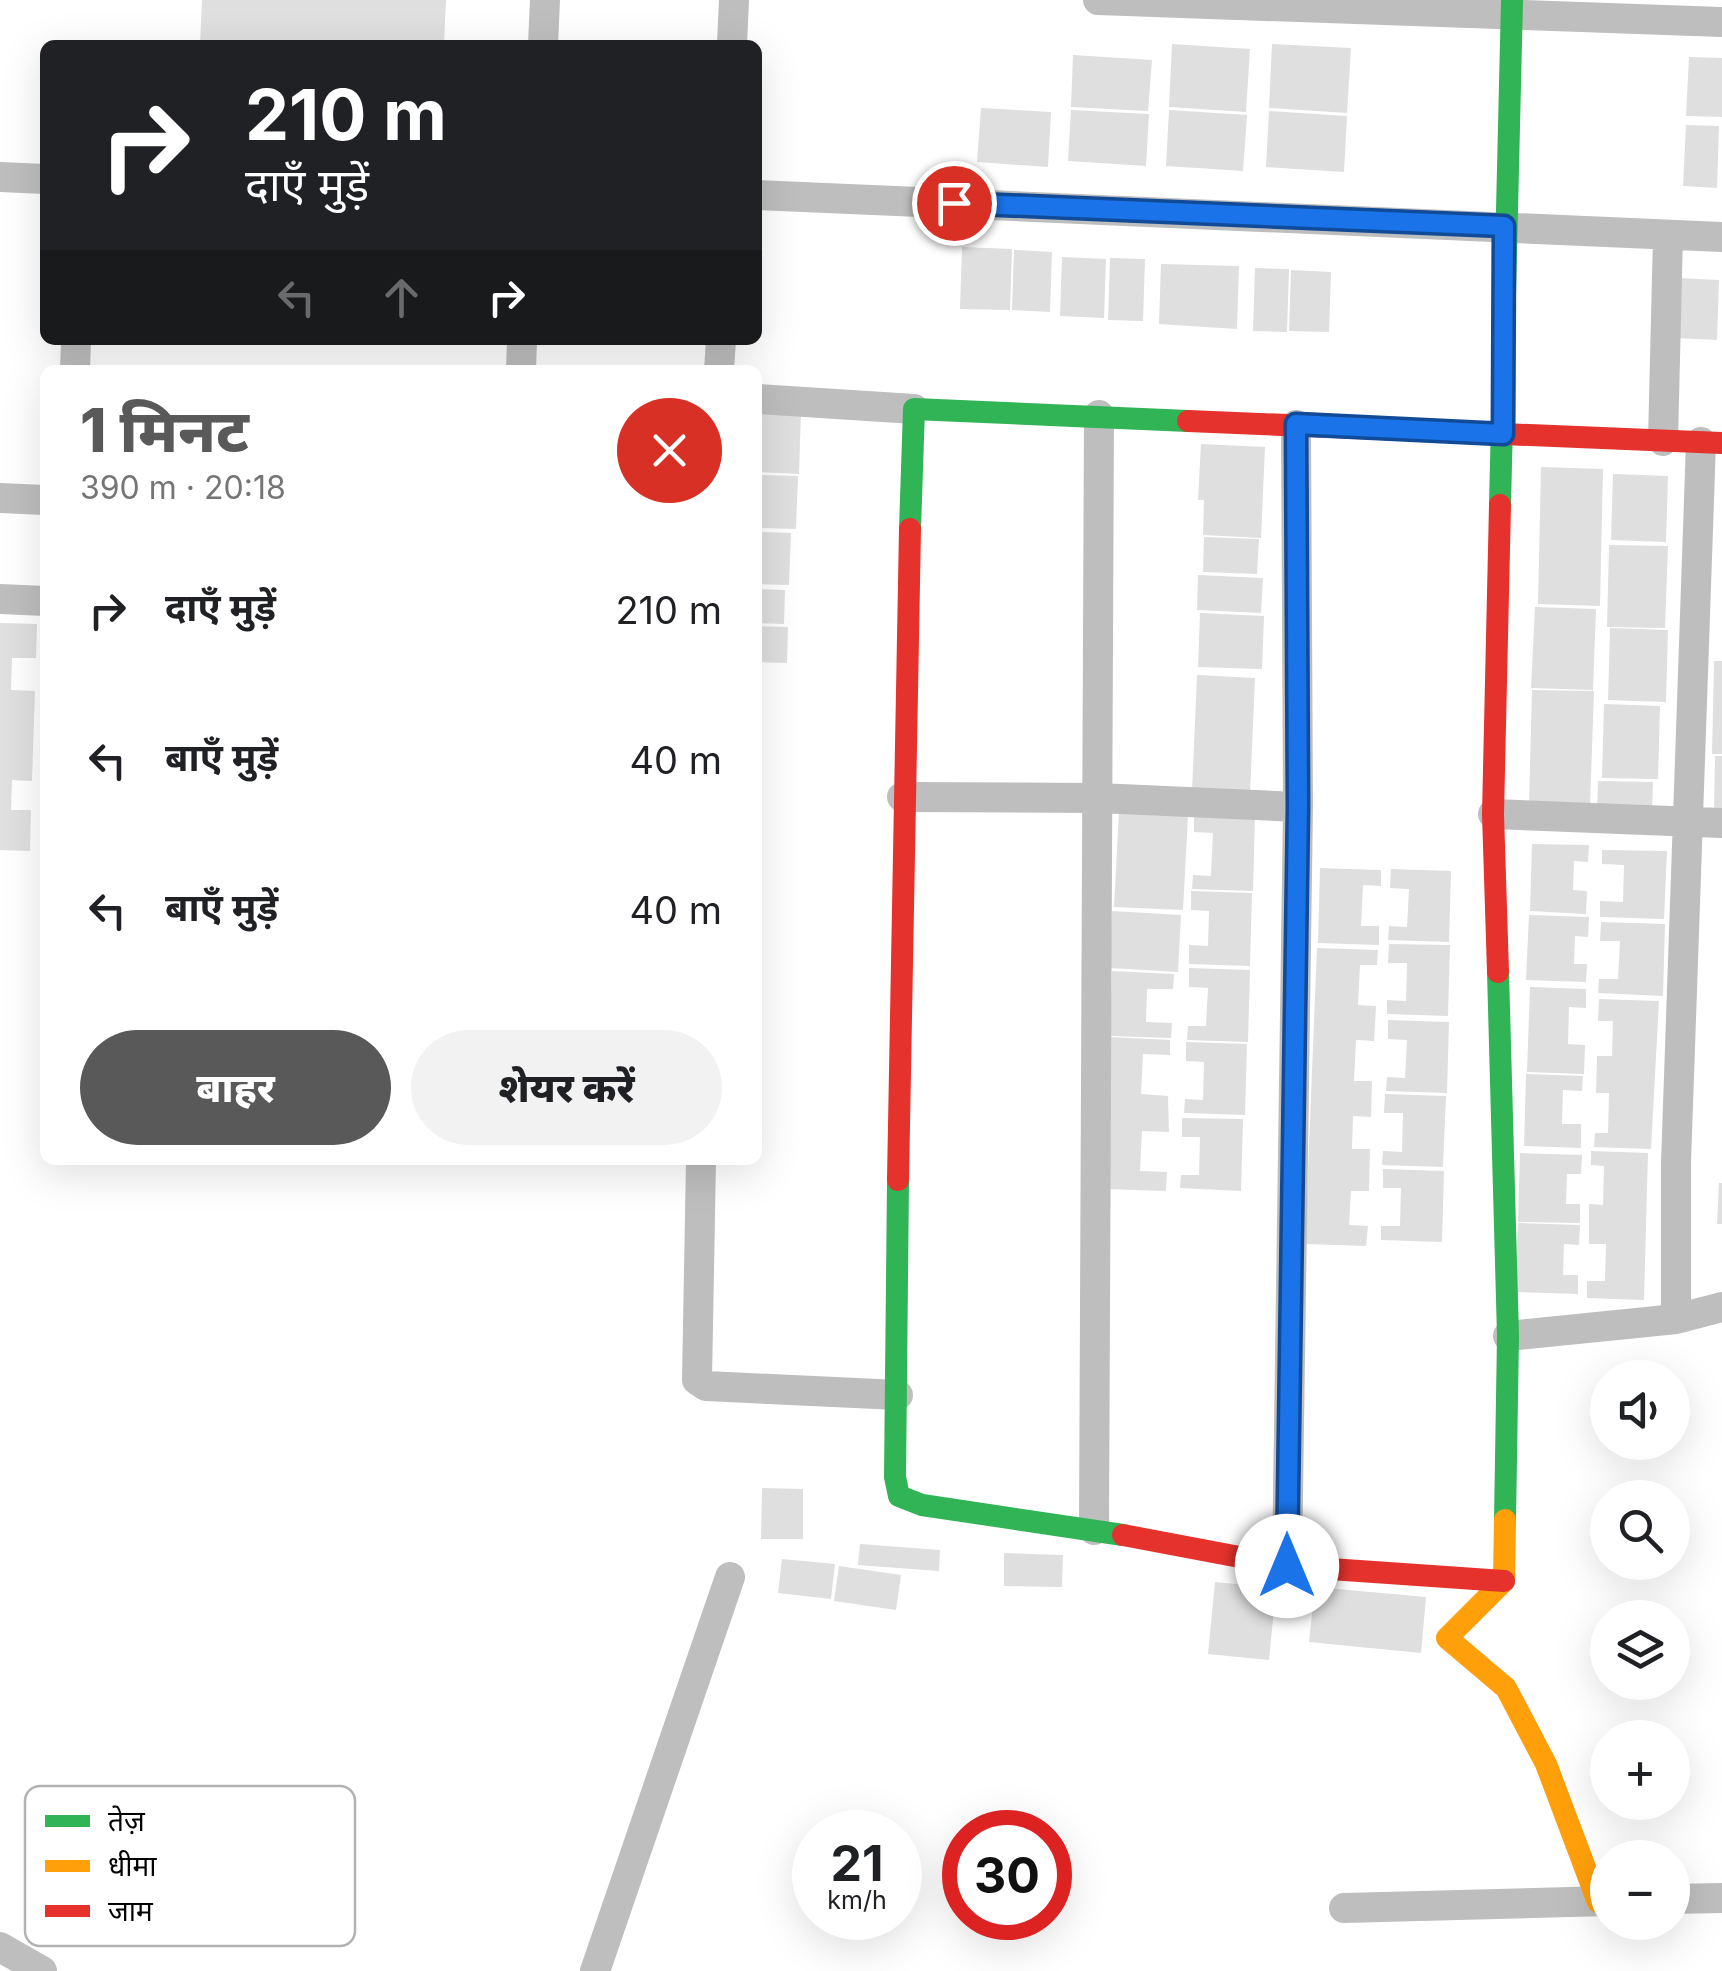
<!DOCTYPE html>
<html lang="hi">
<head>
<meta charset="utf-8">
<style>
  :root { --surface:#fff; --page:#f2f2f2; --text:#202124; --muted:#757577; --accent:#595959 }
  body { margin:0; font-family:Inter,"Noto Sans Devanagari",sans-serif; background:var(--page); color:var(--text); height:100vh; display:flex; flex-direction:column; font-size:38px; white-space:nowrap }
  * { box-sizing:border-box; margin:0 }
  p { font-size:32px; color:var(--muted) }
  .icon { flex:none; width:55px; height:55px; fill:none; stroke:currentColor; stroke-width:2; stroke-linecap:round; stroke-linejoin:round }
  .map { position:relative; flex:1; overflow:hidden }
  .sheet { position:absolute; left:40px; top:365px; width:722px; height:800px; display:flex; flex-direction:column; background:var(--surface); border-radius:15px; box-shadow:0 10px 40px #0002 }
  .sheet>* { flex:none }
  .banner { position:absolute; left:40px; top:40px; width:722px; height:305px; border-radius:15px; box-shadow:0 10px 40px #0002; background:#202124; color:#fff; overflow:hidden }
  .tools { position:absolute; left:1590px; top:1360px; display:grid; gap:20px }
  .tools a { display:grid; place-items:center; width:100px; height:100px; border-radius:50%; background:var(--surface); box-shadow:0 10px 40px #0002; font-size:50px }
  .speed { position:absolute; left:792px; top:1810px; display:flex; gap:20px; font-size:50px; font-weight:700; text-align:center }
  .speed>* { display:grid; place-content:center; width:130px; height:130px; border-radius:50%; background:var(--surface); box-shadow:0 10px 40px #0002; line-height:1 }
  .speed small { font-size:25px; font-weight:400 }
  .speed .limit { border:15px solid #d22; background:#fff; color:#111 }
  .pin { position:absolute; display:grid; place-items:center; width:85px; height:85px; color:#fff; margin:-42px; border:5px solid #fff; border-radius:50%; box-shadow:0 2px 10px #0007 }
  .me { position:absolute; width:110px; margin:-55px; rotate:0deg; stroke-linejoin:round; filter:drop-shadow(0 0 8px #0008) }
  .turn { display:flex; align-items:center; gap:35px; height:210px; padding:0 40px; font-size:45px }
  .turn .icon { width:130px; height:130px; stroke-width:2.5 }
  .turn b { display:block; font-size:70px; line-height:85px }
  .lanes { display:flex; align-items:center; height:95px; padding:0 40px; background:#0003; justify-content:center; gap:50px; direction:ltr }
  .lanes .off { opacity:.35 }
  .round { display:grid; place-items:center; flex:none; width:105px; height:105px; border-radius:52px; background:var(--page) }
  .headline { display:flex; align-items:center; justify-content:space-between; height:170px; padding:0 40px }
  h1 { font-size:60px; font-weight:800; line-height:75px; color:var(--accent) }
  .cta { display:flex; gap:20px; margin-top:auto; padding:20px 40px }
  .cta a { flex:1; height:115px; border-radius:60px; background:var(--accent); color:#fff; font-size:40px; font-weight:800; line-height:115px; text-align:center }
  .cta a+a { background:var(--page); color:var(--text) }
  ul { padding:0; list-style:none }
  li { display:flex; align-items:center; gap:30px; height:150px; padding:0 40px }
  li div { flex:1 }
  li b { display:block; font-size:38px }
  li em { font-style:normal }
  .map>svg:first-child { display:block }
  .building { fill:#dfdfdf }
  .lines { fill:none; stroke-linecap:round; stroke-linejoin:round }
  .street { stroke:#bebebe; stroke-width:30 }
  .fast { stroke:#30b455; stroke-width:22 }
  .slow { stroke:#ff9f0a; stroke-width:22 }
  .jam { stroke:#e5322d; stroke-width:22 }
  .route-casing { stroke:#114b97; stroke-width:25 }
  .route { stroke:#1a73e8; stroke-width:18 }
  .key { fill:#fff; stroke:#b2b2b2; stroke-width:2.5 }
  .key-label { font-size:28px; fill:#000 }
</style>
</head>
<body>
<div class="map">
<svg width="1722" height="1971" viewBox="0 0 1722 1971">
  <rect width="100%" height="100%" fill="#fff"/>
  <!-- building -->
  <path class="building" d="M202,0H446L444,45H200Z
    M1172,44L1250,49L1246,112L1169,107Z
    M1272,44L1351,48L1347,113L1269,108Z
    M1073,55L1152,60L1148,111L1071,107Z
    M1689,57L1722,58V117L1686,116Z
    M981,108L1051,112L1048,167L977,162Z
    M1071,110L1149,114L1146,166L1068,161Z
    M1169,110L1247,115L1243,171L1166,166Z
    M1269,111L1347,116L1344,172L1266,167Z
    M1686,125L1719,126L1717,188L1683,186Z
    M962,247L1012,249L1010,310L960,309Z
    M1014,250L1052,252L1050,312L1012,310Z
    M1062,257L1106,259L1104,318L1060,316Z
    M1110,258L1145,259L1143,321L1108,320Z
    M1161,264L1239,266L1237,329L1159,324Z
    M1255,268L1289,269L1287,332L1253,331Z
    M1291,270L1331,272L1329,332L1289,331Z
    M1678,278L1719,280L1717,340L1675,338Z
    M758,411L801,412L799,474L758,472Z
    M1201,444L1265,447L1261,538L1203,535L1204,500H1198Z
    M1541,467L1603,469L1600,606L1538,604Z
    M1613,474L1668,476L1666,542L1611,540Z
    M758,475L798,476L796,529L758,528Z
    M758,532L791,533L789,585L758,584Z
    M1204,537L1259,539L1257,574L1203,572Z
    M1609,545L1668,546L1665,628L1607,627Z
    M1198,575L1263,578L1261,613L1197,610Z
    M758,589L785,590L784,624L758,623Z
    M1535,607L1596,609L1593,690L1531,688Z
    M1200,613L1264,616L1262,669L1198,667Z
    M0,623L37,624L36,658H12L11,690L35,691L32,781L12,780L11,810H31L30,851L0,850Z
    M758,626L788,627L787,663L758,662Z
    M1610,628L1668,630L1666,702L1608,700Z
    M1714,661H1722V754H1712Z
    M1197,675L1255,678L1250,793L1192,791Z
    M1532,690L1594,691L1590,806L1529,804Z
    M1604,704L1660,706L1658,779L1602,778Z
    M1715,756H1722V811H1714Z
    M1598,781L1653,782L1652,813L1597,812Z
    M1119,812L1188,816L1183,910L1114,907Z
    M1194,813L1255,815L1253,891L1192,889L1193,875L1211,876L1213,833L1194,832Z
    M1532,844L1589,845L1588,862L1574,861L1573,890L1587,891L1586,914L1530,911Z
    M1602,850L1667,851L1664,919L1600,917V901L1623,902L1624,865L1602,864Z
    M1320,868L1381,870V886L1363,885L1361,926H1379V945L1318,943Z
    M1391,869L1451,871L1449,942L1388,940L1389,926L1407,927L1409,889L1390,888Z
    M1191,891L1252,893L1250,966L1189,964V945L1208,946L1209,911L1191,910Z
    M1112,911L1181,915L1178,972L1110,968Z
    M1529,915L1589,917L1588,937L1575,936L1574,964H1587L1586,982L1526,980Z
    M1601,922L1665,924L1663,996L1598,993L1599,979H1618L1620,941H1600Z
    M1389,944L1450,945L1448,1016L1387,1014V1000L1406,1001L1407,963H1388Z
    M1317,948L1378,950L1377,965H1360L1358,1005L1376,1006L1375,1025L1374,1041L1356,1040L1354,1081H1372L1371,1117L1353,1116L1352,1149H1370L1369,1191H1351L1349,1225L1368,1226L1366,1246L1305,1244Z
    M1189,968L1250,970L1248,1042L1187,1040L1188,1026H1206L1208,988L1189,987Z
    M1112,971L1174,974L1173,989H1147L1146,1022L1172,1023L1171,1038L1110,1036Z
    M1530,987L1586,989V1008L1569,1007L1568,1044L1585,1045L1584,1074L1527,1072Z
    M1599,999L1659,1001L1651,1149L1594,1147L1595,1133H1608L1609,1093H1596L1597,1056H1612L1613,1021H1598Z
    M1388,1020L1449,1022L1447,1093L1386,1091L1387,1077L1405,1078L1407,1040L1388,1039Z
    M1109,1037L1170,1040V1055L1143,1054L1141,1094L1168,1096L1169,1132L1142,1131L1140,1171L1167,1172L1166,1191L1105,1189Z
    M1186,1042L1247,1044L1245,1115L1184,1113L1185,1099L1203,1100L1204,1062L1186,1061Z
    M1526,1074L1583,1076L1582,1091L1563,1090L1562,1124H1581V1148L1524,1146Z
    M1385,1094L1446,1096L1443,1167L1382,1165L1383,1151L1402,1152L1403,1113H1384Z
    M1182,1118L1243,1119L1241,1191L1180,1188L1181,1175H1199L1200,1137H1182Z
    M1591,1151L1648,1153L1644,1300L1587,1298V1281H1605L1606,1244H1589V1204L1603,1205L1604,1166L1591,1165Z
    M1520,1153L1582,1155L1581,1174H1567L1566,1204H1580V1223L1518,1222Z
    M1383,1169L1444,1171L1442,1242L1381,1240V1226H1400L1401,1188H1383Z
    M1719,1183H1722V1224H1717Z
    M1518,1223L1580,1225L1579,1245L1564,1244L1563,1275H1578V1294L1515,1292Z
    M762,1488L803,1489V1539H761Z
    M860,1544L940,1550L939,1571L858,1565Z
    M1004,1553L1063,1555L1062,1587L1004,1586Z
    M782,1559L835,1564L831,1599L778,1593Z
    M839,1566L901,1575L896,1610L834,1601Z
    M1215,1582L1276,1588L1269,1660L1208,1654Z
    M1315,1587L1426,1597L1421,1653L1309,1642Z"/>
  <g class="lines">
    <!-- street -->
    <path class="street" d="M1098,0L1722,22
      M543,45L545,0
      M732,45L734,0
      M0,177L45,179
      M758,195L1722,237
      M75,370L76,340
      M521,370L522,340
      M719,370L721,340
      M758,399L914,409
      M1663,441L1668,236
      M0,498L45,500
      M0,599L45,601
      M902,797L1098,798L1298,807
      M1493,814L1722,823
      M701,1160L697,1380L706,1386L898,1395
      M1676,1319V1163L1701,442
      M1508,1336L1676,1319L1722,1307
      M1094,1530L1099,415
      M1287,1566L1298,807L1296,425
      M1672,1899L1722,1898
      M1344,1908L1608,1901
      M0,1947L42,1971
      M595,1971L730,1577"/>
    <!-- fast -->
    <path class="fast" d="M1500,505L1512,0
      M910,529L914,409L1188,421
      M1498,972L1508,1336L1505,1520
      M898,1180L895,1477L899,1496L922,1505L1123,1535"/>
    <!-- slow -->
    <path class="slow" d="M1505,1520L1504,1581L1447,1638L1506,1688L1546,1764L1598,1902"/>
    <!-- jam -->
    <path class="jam" d="M1188,421L1722,443
      M1498,972L1493,814L1500,505
      M898,1180L910,529
      M1123,1535L1287,1566L1504,1581"/>
  </g>
  <g class="lines">
    <defs>
      <path id="route" d="M954,203L1504,226L1503,434L1296,424L1298,807L1287,1566"/>
    </defs>
    <!-- route casing -->
    <use href="#route" class="route-casing"/>
    <!-- route -->
    <use href="#route" class="route"/>
  </g>
  <!-- legend -->
  <rect x="25" y="1786" width="330" height="160" rx="15" class="key"/>
  <rect x="45" y="1815" width="45" height="12" fill="#30b455"/>
  <rect x="45" y="1860" width="45" height="12" fill="#ff9f0a"/>
  <rect x="45" y="1905" width="45" height="12" fill="#e5322d"/>
  <g class="key-label">
    <text x="108" y="1831">तेज़</text>
    <text x="108" y="1876">धीमा</text>
    <text x="108" y="1921">जाम</text>
  </g>
</svg>
<div class="tools">
<a><svg class="icon" aria-label="sound" viewBox="0 0 24 24"><path d="M4 9h4l5-4v14l-5-4H4zM17 9q2 3 0 6"/></svg></a>
<a><svg class="icon" aria-label="search" viewBox="0 0 24 24"><circle cx="10" cy="10" r="6"/><path d="M15 15l6 6"/></svg></a>
<a><svg class="icon" aria-label="layers" viewBox="0 0 24 24"><path d="M12 4l9 5-9 5-9-5zM3 14l9 5 9-5"/></svg></a>
<a>+</a>
<a>−</a>
</div>
<div class="speed"><div>21<small>km/h</small></div><div class="limit">30</div></div>
<div class="pin" style="left:954px;top:203px;background:#d93025"><svg class="icon" aria-label="arrive" viewBox="0 0 24 24"><path d="M6 21V4h12l-3 4 3 4H6"/></svg></div>
<svg class="me" style="left:1287px;top:1566px" viewBox="-20 -20 40 40"><circle r="19" fill="#fff"/><path d="M0-13L10 11 0 6-10 11z" fill="#1a73e8"/></svg>
<div class="banner">
<div class="turn"><svg class="icon" aria-label="right" viewBox="0 0 24 24"><path d="M7 20v-9h11M14 6l5 5-5 5"/></svg><div><b>210 m</b>दाएँ मुड़ें</div></div>
<div class="lanes"><svg class="icon off" aria-label="left" viewBox="0 0 24 24"><path d="M17 20v-9H6M10 6l-5 5 5 5"/></svg><svg class="icon off" aria-label="ahead" viewBox="0 0 24 24"><path d="M12 20V5M6 11l6-6 6 6"/></svg><svg class="icon" aria-label="right" viewBox="0 0 24 24"><path d="M7 20v-9h11M14 6l5 5-5 5"/></svg></div>
</div>
<section class="sheet">
<div class="headline"><div><h1>1 मिनट</h1><p>390 m · 20:18</p></div><a class="round" style="background:#d93025;color:#fff"><svg class="icon" aria-label="close" viewBox="0 0 24 24"><path d="M6 6l12 12M18 6L6 18"/></svg></a></div>
<ul>
<li><svg class="icon" aria-label="right" viewBox="0 0 24 24"><path d="M7 20v-9h11M14 6l5 5-5 5"/></svg><div><b>दाएँ मुड़ें</b></div><em>210 m</em></li>
<li><svg class="icon" aria-label="left" viewBox="0 0 24 24"><path d="M17 20v-9H6M10 6l-5 5 5 5"/></svg><div><b>बाएँ मुड़ें</b></div><em>40 m</em></li>
<li><svg class="icon" aria-label="left" viewBox="0 0 24 24"><path d="M17 20v-9H6M10 6l-5 5 5 5"/></svg><div><b>बाएँ मुड़ें</b></div><em>40 m</em></li>
</ul>
<div class="cta"><a>बाहर</a><a>शेयर करें</a></div>
</section>
</div>
</body>
</html>
